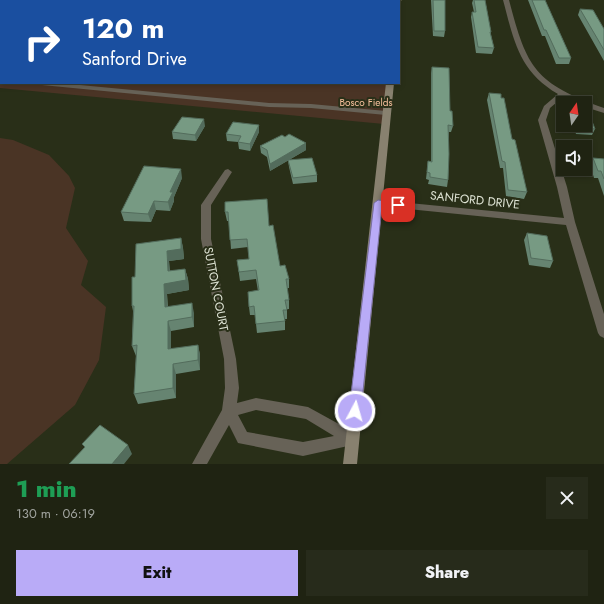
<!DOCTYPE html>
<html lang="en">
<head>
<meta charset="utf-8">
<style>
  :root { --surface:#1f2312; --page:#272b1b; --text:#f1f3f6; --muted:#a1a49f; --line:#3c4032; --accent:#b9abf7 }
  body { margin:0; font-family:Jost,sans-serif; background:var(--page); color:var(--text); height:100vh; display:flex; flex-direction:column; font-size:15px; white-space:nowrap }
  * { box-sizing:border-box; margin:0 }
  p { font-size:13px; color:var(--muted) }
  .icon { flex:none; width:22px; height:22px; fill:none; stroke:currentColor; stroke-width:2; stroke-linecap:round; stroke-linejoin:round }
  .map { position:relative; height:464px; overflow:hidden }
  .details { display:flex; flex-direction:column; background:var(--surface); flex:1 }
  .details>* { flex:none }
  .guide { position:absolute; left:0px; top:0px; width:400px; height:84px; box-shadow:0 2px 6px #0003,0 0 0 1px var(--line); background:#1a4fa0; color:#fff; overflow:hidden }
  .needle { width:26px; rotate:13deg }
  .controls { position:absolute; left:556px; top:96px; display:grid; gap:8px }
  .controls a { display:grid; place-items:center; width:36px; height:36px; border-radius:0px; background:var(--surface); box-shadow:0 2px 6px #0003,0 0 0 1px var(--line); font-size:20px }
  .pin { position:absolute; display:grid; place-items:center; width:34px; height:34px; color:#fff; margin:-17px; border-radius:8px; box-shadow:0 2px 6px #0006 }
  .me { position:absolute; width:44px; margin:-22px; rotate:6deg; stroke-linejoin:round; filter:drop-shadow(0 0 3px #0008) }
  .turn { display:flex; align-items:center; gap:14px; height:84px; padding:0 16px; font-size:18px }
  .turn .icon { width:52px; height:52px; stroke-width:2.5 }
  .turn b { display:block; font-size:28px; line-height:34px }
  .round { display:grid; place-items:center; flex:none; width:42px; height:42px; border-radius:0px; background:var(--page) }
  .overview { display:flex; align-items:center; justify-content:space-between; height:68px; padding:0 16px }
  h1 { font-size:24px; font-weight:800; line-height:30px; color:#1e9e55 }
  .cta { display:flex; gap:8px; margin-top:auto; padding:8px 16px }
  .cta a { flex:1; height:46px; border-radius:0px; background:var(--accent); color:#111; font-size:16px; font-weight:800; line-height:46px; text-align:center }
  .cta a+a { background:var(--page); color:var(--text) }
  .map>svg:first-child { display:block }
  .green { fill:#4a3425 }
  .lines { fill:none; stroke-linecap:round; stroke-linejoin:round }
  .service { fill:#676257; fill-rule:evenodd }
  .minor { fill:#676257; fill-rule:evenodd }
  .secondary { fill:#88816f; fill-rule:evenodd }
  .wall { fill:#668471 }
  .shaded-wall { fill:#536c5c }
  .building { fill:#779a83; stroke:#536c5c }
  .route { fill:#b9abf7; stroke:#786fa1 }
  .labels { text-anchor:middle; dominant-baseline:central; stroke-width:4; stroke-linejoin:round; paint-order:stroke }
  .far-park-label { font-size:10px; fill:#f9c19d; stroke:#292f18 }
  .street-label { font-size:12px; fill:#dee3d4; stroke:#292f18 }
</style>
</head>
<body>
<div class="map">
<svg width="604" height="464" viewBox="0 0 604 464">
  <rect width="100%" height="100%" fill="#292f18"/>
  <!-- green -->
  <path class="green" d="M0,0H245L1,1V83H389L384,124L0,88Z
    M0,138L13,140L49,155L69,176L75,188L66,228L88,261L81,285L106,307L99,360L75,405L7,464H0Z"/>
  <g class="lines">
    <!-- service -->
    <path class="service" d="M0,77H1V81H0Z
      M39,83H59L269,103L311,104L386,111L389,113L386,115L311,108L269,107L42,85Z"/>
    <!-- minor -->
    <path class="minor" d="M503,0H509C527,69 535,83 604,108V113L585,107V103H576L563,97L550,108L546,120L567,187L575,222L604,314V338L600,336L598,333L566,225L378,206L373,203L378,200L564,218L557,187L538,120L544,106L558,94C519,71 514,41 503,0Z
      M228,169L232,172L211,205V239L236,359L239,388L237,403L256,398L308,407L357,434L359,439L357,444L303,456L238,443L229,425L207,464H192L222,410L225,388L224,359L201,239V205L225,170ZM256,410L306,419L334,436L303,442L247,432L238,415Z"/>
    <!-- secondary -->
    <path class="secondary" d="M396,0H402L399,2V1H395Z
      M386,83H394L357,464H343Z"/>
  </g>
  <!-- wall -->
  <path class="wall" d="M431,0H445V31L444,37L433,36Z
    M473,0H485L491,32V35L494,48L492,54L476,53L471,17L472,12H474L472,3Z
    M528,0H545L571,58L569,64H556L545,36H542Z
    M580,9L604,29V61L578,15Z
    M432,67L450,111L453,126L451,132H449L448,180L447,187L428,184L429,180L426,179L428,161H431V73Z
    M489,93L512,139L527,192L524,199L506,196L503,168H500L487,100Z
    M259,125V132L250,151L239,149L238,142L227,141L226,134Z
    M573,125H585L595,129L592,135L576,134Z
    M205,126L196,141L173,139L172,132Z
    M285,137L306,150L270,171L267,157L261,153L260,146Z
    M593,158L604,159V196L598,178H594L590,165Z
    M288,160L317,175V182L293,184L289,167Z
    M182,178L174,197V201L170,211L156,210L151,222L124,221L121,212Z
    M225,202L269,226L280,266L289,279V288H287L289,300V309H287V319H285V330L257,333L255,315H250L249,307L258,291L256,279L240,281L237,260L249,259L248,247L231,249L229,221H227L225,212Z
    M527,233L553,261L550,268L529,265L524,240Z
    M181,238L183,248L184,259L169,261L170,271L185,269L188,279L189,290L167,294L168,307L194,313V327L171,331V349L198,345L200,355V370L176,374V398L138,404L134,394L136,356L132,346L133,311L132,306L135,277Z"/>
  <!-- shaded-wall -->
  <path class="shaded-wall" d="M204,119L205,126L196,141L195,135Z
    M259,125V132L250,151V144Z
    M306,143V150L270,171V164Z
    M181,169L182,178L174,197V201L170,211L168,202L170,192Z
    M154,201L156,210L151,222L148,214Z
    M181,238L183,248L184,259L169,261L170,282L168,271L167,251Z
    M185,269L188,279L189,290L167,294L168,317L165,307L164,284Z
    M192,303L194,313V327L192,317Z
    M168,321L171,331V359L168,349Z
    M198,345L200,355V370L198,360Z
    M173,364L176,374V398L173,388Z
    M128,445L132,454L124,464H112Z"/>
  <!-- building -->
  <path class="building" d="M433,0H445V31H434Z
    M474,0H485L491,32H490L494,48L478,47L472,12H476Z
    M532,0H545L571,58H559L546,30H544Z
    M580,9L593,10L604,29V50Z
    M432,67L449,68L450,111H452L453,126L448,125L449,154L448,180L430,177V173L427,172L428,161L432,162Z
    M489,93L501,94V98H504L512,139L515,140L527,192L508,190L505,162L502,161Z
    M585,110L588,111L595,129L579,127L578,125H585Z
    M182,117L204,119L195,135L172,132Z
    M233,122L259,125L250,144L238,142L241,136L226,134Z
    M289,134L306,143L270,164L267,150L260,146L282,135L285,137Z
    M312,158L317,175L293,178L288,160Z
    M593,158L604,159V179L601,171H598Z
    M144,166L181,169L170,192H173L168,202L154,201L148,214L121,212Z
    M267,199L269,226L273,225L280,266L285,265L289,279H286L289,300H285L287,310H283L285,321L256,324L254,306L249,307L248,292L259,290L256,270L239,272L237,260L249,259L247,239L230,240L228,212H225V202Z
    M527,233L547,236L553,261L531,258Z
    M181,238V249L167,251L168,271L185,269L186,280L164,284L165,307L192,303V317L168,321V349L198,345V360L173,364V388L134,394L137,345L132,346L134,306H132V277H135L136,244Z
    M100,425L128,445L112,464H69L85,447L82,444Z"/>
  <!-- route -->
  <path class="route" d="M378,200L398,202L402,205L398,207L382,206L361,411L360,415L355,417L351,415L349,411L374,203Z"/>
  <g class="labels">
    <!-- far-park labels -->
    <g class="far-park-label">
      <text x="366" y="102">Bosco Fields</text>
    </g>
    <!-- street labels -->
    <g class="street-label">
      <text transform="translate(475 200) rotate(6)">SANFORD DRIVE</text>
      <text transform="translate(216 289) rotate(79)">SUTTON COURT</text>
    </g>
  </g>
</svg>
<div class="controls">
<a><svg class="needle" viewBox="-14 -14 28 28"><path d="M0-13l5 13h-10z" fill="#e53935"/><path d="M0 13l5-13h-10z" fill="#a1a49f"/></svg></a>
<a><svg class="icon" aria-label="sound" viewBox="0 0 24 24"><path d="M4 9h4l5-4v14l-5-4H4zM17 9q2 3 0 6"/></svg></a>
</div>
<div class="pin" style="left:398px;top:205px;background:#d93025"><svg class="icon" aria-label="arrive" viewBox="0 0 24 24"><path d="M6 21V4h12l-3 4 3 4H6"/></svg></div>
<svg class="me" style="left:355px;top:411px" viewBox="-20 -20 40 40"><circle r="17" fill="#b9abf7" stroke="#fff" stroke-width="3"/><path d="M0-11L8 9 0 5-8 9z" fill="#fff"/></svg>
<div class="guide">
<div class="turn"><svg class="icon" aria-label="right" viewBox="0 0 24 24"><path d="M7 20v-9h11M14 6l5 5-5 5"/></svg><div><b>120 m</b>Sanford Drive</div></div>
</div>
</div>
<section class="details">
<div class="overview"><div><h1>1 min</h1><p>130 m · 06:19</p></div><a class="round"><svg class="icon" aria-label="close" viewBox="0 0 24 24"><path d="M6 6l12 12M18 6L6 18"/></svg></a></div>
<div class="cta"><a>Exit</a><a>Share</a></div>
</section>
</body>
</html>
